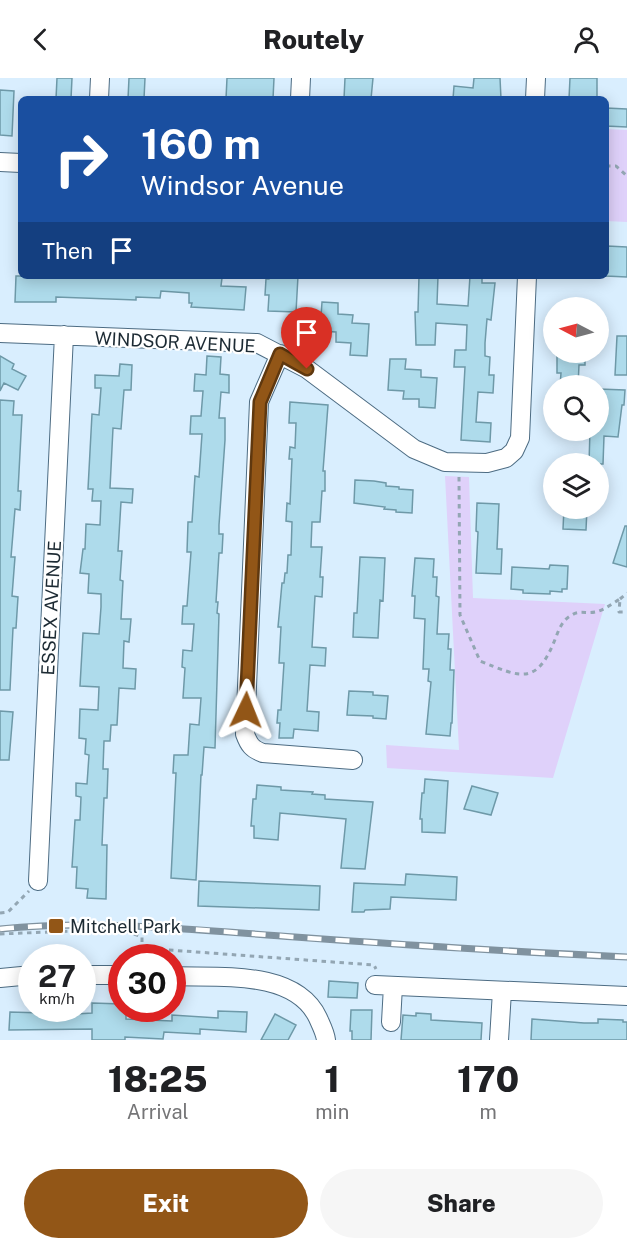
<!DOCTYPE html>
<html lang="en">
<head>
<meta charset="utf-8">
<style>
  :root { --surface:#fff; --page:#f6f6f6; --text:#202124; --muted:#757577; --accent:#925617 }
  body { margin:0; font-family:"Public Sans",sans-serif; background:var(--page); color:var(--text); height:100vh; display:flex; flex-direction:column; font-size:22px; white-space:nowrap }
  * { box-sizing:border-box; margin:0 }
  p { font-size:20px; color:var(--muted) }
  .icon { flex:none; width:33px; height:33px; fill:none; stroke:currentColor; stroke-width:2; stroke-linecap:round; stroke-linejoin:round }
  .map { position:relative; height:962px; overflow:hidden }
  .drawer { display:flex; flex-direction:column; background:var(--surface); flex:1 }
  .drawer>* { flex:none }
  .banner { position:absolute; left:18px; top:18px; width:591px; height:183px; border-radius:9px; box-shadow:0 3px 15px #0003; background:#1a4fa0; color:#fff; overflow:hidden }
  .needle { width:39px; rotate:276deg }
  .controls { position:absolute; left:543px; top:219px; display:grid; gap:12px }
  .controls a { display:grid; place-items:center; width:66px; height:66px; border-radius:50%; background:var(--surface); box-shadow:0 3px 15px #0003; font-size:30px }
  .speed { position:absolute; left:18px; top:866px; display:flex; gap:12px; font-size:30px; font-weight:700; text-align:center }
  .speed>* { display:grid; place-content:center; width:78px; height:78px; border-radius:50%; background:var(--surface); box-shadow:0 3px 15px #0003; line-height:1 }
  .speed small { font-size:15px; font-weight:400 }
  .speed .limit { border:9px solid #d22; background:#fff; color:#111 }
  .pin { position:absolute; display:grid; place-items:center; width:51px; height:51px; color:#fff; margin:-62px -26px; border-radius:50% 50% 50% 0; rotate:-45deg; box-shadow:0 0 6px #0007 }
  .pin .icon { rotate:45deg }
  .me { position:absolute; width:66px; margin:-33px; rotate:2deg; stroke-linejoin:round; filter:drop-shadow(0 0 4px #0008) }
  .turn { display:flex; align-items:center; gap:21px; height:126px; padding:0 24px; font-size:27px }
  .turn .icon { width:78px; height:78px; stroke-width:2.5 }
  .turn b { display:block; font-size:42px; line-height:51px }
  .then { display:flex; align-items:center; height:57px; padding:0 24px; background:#0003; gap:12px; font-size:22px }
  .eta { display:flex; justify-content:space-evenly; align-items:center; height:102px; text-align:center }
  .eta b { font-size:36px; font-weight:800; line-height:42px }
  .action { display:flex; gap:12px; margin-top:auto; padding:12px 24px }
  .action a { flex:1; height:69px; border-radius:36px; background:var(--accent); color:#fff; font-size:24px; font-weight:800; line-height:69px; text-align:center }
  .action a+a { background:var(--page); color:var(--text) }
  header { display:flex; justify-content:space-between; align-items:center; height:78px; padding:0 24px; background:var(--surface); font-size:27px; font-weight:800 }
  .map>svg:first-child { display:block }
  .green { fill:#dfd1fa }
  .building { fill:#aedbeb; stroke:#6e99a8; stroke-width:1.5 }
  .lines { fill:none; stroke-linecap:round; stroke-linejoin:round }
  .street-casing { stroke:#4d6c83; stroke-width:20 }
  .path { stroke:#93a6b3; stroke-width:3; stroke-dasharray:4.5 4.5; stroke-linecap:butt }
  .street { stroke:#fff; stroke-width:18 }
  .rail-casing { stroke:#80929f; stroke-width:7 }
  .rail { stroke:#fff; stroke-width:4.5; stroke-dasharray:14; stroke-linecap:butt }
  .route-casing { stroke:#5f380f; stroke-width:15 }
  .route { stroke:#925617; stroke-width:10 }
  .poi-dot { fill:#925617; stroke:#fff; stroke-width:2 }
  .labels { text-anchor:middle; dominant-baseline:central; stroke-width:4.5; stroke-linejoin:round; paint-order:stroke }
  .street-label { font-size:18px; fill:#1c2a33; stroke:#fff }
  .poi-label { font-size:18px; fill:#1c2a33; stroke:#fff; text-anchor:start }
</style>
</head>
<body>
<header><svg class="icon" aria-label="back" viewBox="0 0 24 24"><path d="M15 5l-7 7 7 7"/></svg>Routely<svg class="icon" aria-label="person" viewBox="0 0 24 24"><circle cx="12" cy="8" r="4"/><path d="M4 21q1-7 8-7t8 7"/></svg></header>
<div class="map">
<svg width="627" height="962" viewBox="0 0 627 962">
  <rect width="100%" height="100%" fill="#d9eefe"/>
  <!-- green -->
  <path class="green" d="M606,51L627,52V144L606,143Z
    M445,398L469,399L473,520L605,526L553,700L387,690L386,667L459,672Z"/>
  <!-- building -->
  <path class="building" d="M57,0H72L71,21H56Z
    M129,0H145L144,21H128Z
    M227,0H274L273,21H226Z
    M345,0H373L371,21H344Z
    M474,0H500L501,21H453L454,8L473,10Z
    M570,0H597V21H569Z
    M0,12L14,13L12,58L0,57Z
    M606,30L627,31V49L606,48Z
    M607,168L627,169V199L606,198Z
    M16,198H206L222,200L221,208L246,209L244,232L191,229L192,225H189V215L161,213L160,220L136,219V222L56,219V224H15Z
    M270,198H298L296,234L268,233L269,217H265L266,201H269Z
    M419,198H438L437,226L468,228L470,198H482V205H495L491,242L487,241L485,265V278L490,279L489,297H494L493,315L478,314L476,344L491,345L490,364L461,362L465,289H454L455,272H466L467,247L436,245L435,267H416L415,234H418Z
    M322,224L338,225V236L353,237L352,245L369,246L367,278L350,277L351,265L336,264V254L320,253Z
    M617,258H627V297H615Z
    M557,274H585V287H579L578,308H560L561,295H557Z
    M0,278L14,286L12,291L26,298L18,312L4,305L0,313Z
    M207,278L221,279L220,296L229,297V315L221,314L219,340H225V362L219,447V456H223L222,475H219L216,524H218L217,535L219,536L215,670L204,669L202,697H201L196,802L171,800L176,695H173L174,677H188L190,646L199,647L201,620H183L185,590L182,589L183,572L192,573L194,546H182L183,528H187L191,474H187L188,444H192L195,398L199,399L202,356H190L191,338H201L203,313H194L195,296L206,297Z
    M390,281H406L405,291L421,292V299L437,300L435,330L419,329V321H403L404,313L388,312Z
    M120,286L132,287L131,312H124L121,351L113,350L110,410L133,411L132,425L121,424L118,473H122L120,502L123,503L121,541H131L129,564L124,563L123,590L136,591L135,611L119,610L117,647H111L110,663H104L103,691H108L107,720H104L102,767H107L106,821L87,820L88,811L76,810L77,789H72L75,742H80L81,719L76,718V705L87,706L89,677L85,676L86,661L79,660L80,631L98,632L99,609L80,608L83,555L99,556L101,529V516L88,515L89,496L80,495L83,471H85L86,446L100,447L101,423H92L93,411H88L92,336L99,337L101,310H95V297L119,298Z
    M598,311L625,312L624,327H622L618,359L604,358L603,386H589L590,352H598Z
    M0,322L14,323L13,337H22L18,413H21L20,432L15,431L11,479H15L12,518L18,519L16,550H13L10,612H0Z
    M290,324L328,327L323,393H325V413H322L320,444H312L311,469H322L320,499H323L322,519L315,518L312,569L326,570L325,588L310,587L307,633L319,634L318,653L294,651L293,660H279L280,645H277L278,632H281L284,585H279L281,549H278L282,505H284L285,495H287L288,477H291L292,444L286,443L287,425L290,426L292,381H289L290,369L295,370L296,345H289Z
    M355,402L374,403L386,405V408L399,409V411L413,412L412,435L396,434V432L384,431L385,429L354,425Z
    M477,425L499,426L497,471H502L501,496L476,495L478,454L476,453Z
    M564,430H587L586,452L563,451Z
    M625,448H627V489L613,485Z
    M360,479L385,480L383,523L380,522L378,560L353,559L354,535H357Z
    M415,480L434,481L433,499H437L436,518L439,519L437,556H449L448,571H451L450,592H454L452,645H451L450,658L426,656L431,604L428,603L429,591H423L425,541L414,540L415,518H412Z
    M550,487L568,488L567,511H562V514L550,513V516L523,515V512L511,511L512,489L549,491Z
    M349,613L373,614V617L388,618L386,641L373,640V638L347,637Z
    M0,633L13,634L9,682H0Z
    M425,701L448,703L445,755L422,754V741H420L422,715H424Z
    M257,707L281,709V712L313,714L312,716L325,717V721L373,724L365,791L341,790L346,741L280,735L278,762L254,760V748H251L253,721H256Z
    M472,708L498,715L491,737L464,731Z
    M406,796L457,799L456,822L391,819L390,831L365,832L364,834H352L354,805L405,807Z
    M199,803L320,808L319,832L198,828Z
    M329,903L358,905L357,920L328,919Z
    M92,925L122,926V930H126V941L172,943V937L218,940V933L247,934L246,954L200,951V956L164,954L163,961L125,959V962H92V951L9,952L10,934L43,935V938L92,935Z
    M351,932H372L371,962H352V953H350Z
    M416,935L431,936V942L482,945L481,962H401L403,937L416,938Z
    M275,936L296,947L288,962H261Z
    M532,941L584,945H598V941L623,942V944H627V962H531Z"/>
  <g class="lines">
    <defs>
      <path id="street" d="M99,21L100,0
        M300,21L301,0
        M535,21L536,0
        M0,84L21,85
        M0,255L257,265L307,291L414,371L445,384L487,385L506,380L514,373L520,360L527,198
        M280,276L259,324L245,656C249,667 252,671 263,675L353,682
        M38,803L64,257
        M82,897H122
        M172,898C218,900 295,891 318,940C321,947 325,954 326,962
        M0,900L32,897
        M375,907L627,918
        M391,944L393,908
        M499,962L502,913"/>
    </defs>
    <!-- street casing -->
    <use href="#street" class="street-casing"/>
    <!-- path -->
    <path class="path" d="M606,88H616L627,98
      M459,399L460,537L480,583C522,600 537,608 556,559C559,551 563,541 572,537C579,532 587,536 595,534C603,533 613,525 620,521L619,534H627
      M620,521L627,515
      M0,835L8,834L29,813
      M0,856L120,851L142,859V870
      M142,879V870L374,887L376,891"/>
    <!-- street -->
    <use href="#street" class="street"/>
    <defs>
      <path id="rail" d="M0,851C98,841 197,852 295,859C406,867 516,874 627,879"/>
    </defs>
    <!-- rail casing -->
    <use href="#rail" class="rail-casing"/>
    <!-- rail -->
    <use href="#rail" class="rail"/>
  </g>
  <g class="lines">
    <defs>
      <path id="route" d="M246,632L260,324L280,276L307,291"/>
    </defs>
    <!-- route casing -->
    <use href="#route" class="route-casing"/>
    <!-- route -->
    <use href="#route" class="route"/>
  </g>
  <!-- markers -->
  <rect class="poi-dot" x="48" y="840" width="16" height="16" rx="3"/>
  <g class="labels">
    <!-- street labels -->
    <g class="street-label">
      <text transform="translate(175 264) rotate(3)">WINDSOR AVENUE</text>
      <text transform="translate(51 530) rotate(-87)">ESSEX AVENUE</text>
    </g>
    <!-- poi labels -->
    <g class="poi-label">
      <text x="70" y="848">Mitchell Park</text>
    </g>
  </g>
</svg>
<div class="controls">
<a><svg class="needle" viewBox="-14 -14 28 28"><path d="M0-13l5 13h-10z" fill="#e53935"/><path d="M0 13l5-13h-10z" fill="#757577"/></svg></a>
<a><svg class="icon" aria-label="search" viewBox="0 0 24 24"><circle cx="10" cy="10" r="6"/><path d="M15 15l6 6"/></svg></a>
<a><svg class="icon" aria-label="layers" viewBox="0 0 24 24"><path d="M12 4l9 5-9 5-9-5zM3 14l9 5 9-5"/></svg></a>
</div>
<div class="speed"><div>27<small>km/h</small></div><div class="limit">30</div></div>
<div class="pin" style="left:307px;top:291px;background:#d93025"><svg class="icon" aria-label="arrive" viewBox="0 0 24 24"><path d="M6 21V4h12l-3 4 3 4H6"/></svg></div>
<svg class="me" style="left:246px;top:632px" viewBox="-20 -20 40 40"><path d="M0-17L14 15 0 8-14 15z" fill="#925617" stroke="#fff" stroke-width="4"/></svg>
<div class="banner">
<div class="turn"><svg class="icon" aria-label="right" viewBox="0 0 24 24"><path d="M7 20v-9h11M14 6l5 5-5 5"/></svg><div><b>160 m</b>Windsor Avenue</div></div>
<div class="then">Then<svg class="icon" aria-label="arrive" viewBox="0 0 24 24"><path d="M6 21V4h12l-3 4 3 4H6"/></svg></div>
</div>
</div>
<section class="drawer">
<div class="eta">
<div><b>18:25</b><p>Arrival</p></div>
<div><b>1</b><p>min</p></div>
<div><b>170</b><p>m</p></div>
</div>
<div class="action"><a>Exit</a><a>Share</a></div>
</section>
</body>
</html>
